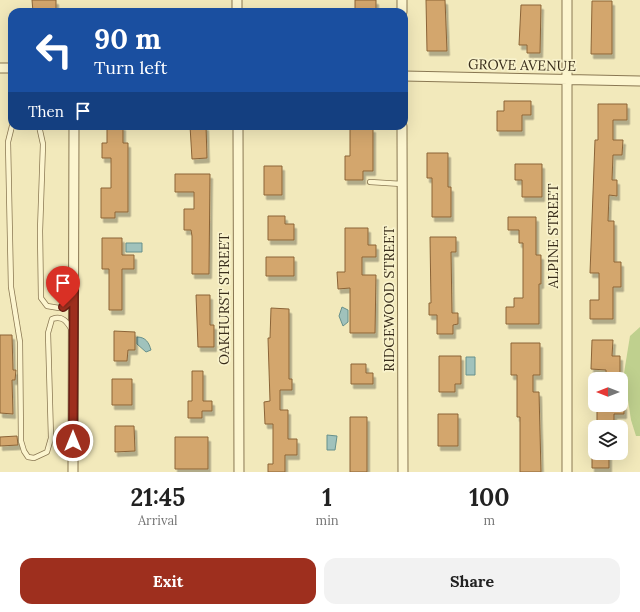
<!DOCTYPE html>
<html lang="en">
<head>
<meta charset="utf-8">
<style>
  :root { --surface:#fff; --page:#f2f2f2; --text:#222; --muted:#767676; --accent:#9e2f1e }
  body { margin:0; font-family:Lora,serif; background:var(--page); color:var(--text); height:100vh; display:flex; flex-direction:column; font-size:15px; white-space:nowrap }
  * { box-sizing:border-box; margin:0 }
  p { font-size:13px; color:var(--muted) }
  .icon { flex:none; width:22px; height:22px; fill:none; stroke:currentColor; stroke-width:2; stroke-linecap:round; stroke-linejoin:round }
  .map { position:relative; height:472px; overflow:hidden }
  .drawer { display:flex; flex-direction:column; background:var(--surface); flex:1 }
  .drawer>* { flex:none }
  .guide { position:absolute; left:8px; top:8px; width:400px; height:122px; border-radius:12px; box-shadow:0 4px 16px #0002; background:#1a4fa0; color:#fff; overflow:hidden }
  .needle { width:26px; rotate:270deg }
  .tools { position:absolute; left:588px; top:372px; display:grid; gap:8px }
  .tools a { display:grid; place-items:center; width:40px; height:40px; border-radius:8px; background:var(--surface); box-shadow:0 4px 16px #0002; font-size:20px }
  .pin { position:absolute; display:grid; place-items:center; width:34px; height:34px; color:#fff; margin:-41px -17px; border-radius:50% 50% 50% 0; rotate:-45deg; box-shadow:0 0 4px #0007 }
  .pin .icon { rotate:45deg }
  .me { position:absolute; width:44px; margin:-22px; rotate:0deg; stroke-linejoin:round; filter:drop-shadow(0 0 3px #0008) }
  .turn { display:flex; align-items:center; gap:14px; height:84px; padding:0 20px; font-size:18px }
  .turn .icon { width:52px; height:52px; stroke-width:2.5 }
  .turn b { display:block; font-size:28px; line-height:34px }
  .then { display:flex; align-items:center; height:38px; padding:0 20px; background:#0003; gap:8px; font-size:15px }
  .eta { display:flex; justify-content:space-evenly; align-items:center; height:68px; text-align:center }
  .eta b { font-size:24px; font-weight:700; line-height:28px }
  .button { display:flex; gap:8px; margin-top:auto; padding:8px 20px }
  .button a { flex:1; height:46px; border-radius:12px; background:var(--accent); color:#fff; font-size:16px; font-weight:700; line-height:46px; text-align:center }
  .button a+a { background:var(--page); color:var(--text) }
  .map>svg:first-child { display:block }
  .green { fill:#bfd08e }
  .water { fill:#a0c2bc; stroke:#67908b }
  .building { fill:#d3a66d; stroke:#8b6437; filter:url(#shadow) }
  .lines { fill:none; stroke-linecap:round; stroke-linejoin:round }
  .lane-casing { stroke:#8a7853; stroke-width:6 }
  .street-casing { stroke:#8a7853; stroke-width:11 }
  .lane { stroke:#fcf5cf; stroke-width:4.5 }
  .street { stroke:#fcf5cf; stroke-width:9 }
  .route-casing { stroke:#671f14; stroke-width:10 }
  .route { stroke:#9e2f1e; stroke-width:7 }
  .labels { text-anchor:middle; dominant-baseline:central; stroke-width:3.5; stroke-linejoin:round; paint-order:stroke }
  .street-label { font-size:14px; fill:#382c1a; stroke:#f8f2cb }
</style>
</head>
<body>
<div class="map">
<svg width="640" height="472" viewBox="0 0 640 472">
  <defs>
    <filter id="shadow"><feDropShadow dx="2.5" dy="4.5" stdDeviation="0" flood-color="#0004"/></filter>
  </defs>
  <rect width="100%" height="100%" fill="#f2e9bb"/>
  <!-- green -->
  <path class="green" d="M640,327V436H636L631,420L624,373L630,336Z"/>
  <!-- water -->
  <path class="water" d="M126,243H142V252H126Z
    M342,307L348,310V322L343,326L339,316Z
    M137,337C146,337 149,343 151,350L146,352L137,344Z
    M466,357H475V375H466Z
    M327,435L337,436L335,450H327Z"/>
  <!-- building -->
  <path class="building" d="M32,0H56V12H33Z
    M355,0H376V12H355Z
    M426,0H445L447,51H427Z
    M592,1H612V54H591Z
    M521,5H541L540,53H527V45H519Z
    M504,101H531V115H522V131H497V111H504Z
    M598,104H627V120H613V140H623L622,155H613L612,180H617V196L609,195L608,221H614V262H621V287H613V319H590V300H599V273H590L595,140H598Z
    M107,126H123V143H128V212H115V218H101V188H111V158H102V143H107Z
    M190,126H206L207,158L192,159Z
    M350,128H373V171H363V180H345V156H350Z
    M427,153H448V187H451V217H432V178H427Z
    M515,164H542V197H522V180H515Z
    M264,166H282V195H264Z
    M175,174H210L209,274H192V236L191,230H184V209H194V192H175Z
    M268,216H285V224H294V240H268Z
    M508,217H536V255H541V284H539V324H506V307H514V298H523V243H519V230H508Z
    M345,228H368V245H376V257H362V275H376L375,333H350V288L338,289L337,272H345Z
    M430,237H456V252H451L452,313H458V324L453,325V334H437V315H429V303H431Z
    M102,238H122V255H134V269H122V310H109V269H102Z
    M266,257H294V276H266Z
    M196,295H210V325H214V347H198Z
    M271,308L289,309V379H292V390H280V410H288V439H297V455H285V472H268V464H273V424H265L264,402L270,401L268,338H270Z
    M114,331L135,332V350H128L127,361H114Z
    M0,335H12L13,370H16L15,380H12L13,414L0,413Z
    M592,340H613L612,356H620V379H606V370L591,369Z
    M511,343H540V375H533V392H539L541,472H520V417H517V375H511Z
    M439,356H461V384H455V392H439Z
    M351,364H366V373H373V384H351Z
    M192,371H203V401H212V411H202V418H188V401H192Z
    M112,379H132V405H112Z
    M597,405H624V414H614V423H597Z
    M438,414H458V446H438Z
    M350,417H367V472H350Z
    M115,426H134L135,451L115,452Z
    M17,436L18,445L0,446V437Z
    M175,437H208V469H175Z
    M592,453H609V468H592Z"/>
  <g class="lines">
    <defs>
      <path id="lane" d="M12,126L8,142L11,287L20,342L21,441L24,451L28,457L34,458L47,452L51,438L48,333L52,319C63,315 67,322 72,330
        M39,126L43,144L40,231L41,298L47,306L59,308L68,303L71,295
        M370,182L402,184"/>
      <path id="street" d="M237,0V12
        M402,0V12
        M0,68H12
        M404,76L640,81
        M238,126L239,472
        M402,126L403,472
        M73,472L74,126
        M567,472V0"/>
    </defs>
    <!-- lane casing -->
    <use href="#lane" class="lane-casing"/>
    <!-- street casing -->
    <use href="#street" class="street-casing"/>
    <!-- lane -->
    <use href="#lane" class="lane"/>
    <!-- street -->
    <use href="#street" class="street"/>
  </g>
  <g class="lines">
    <defs>
      <path id="route" d="M63,307L68,303L74,286L73,441"/>
    </defs>
    <!-- route casing -->
    <use href="#route" class="route-casing"/>
    <!-- route -->
    <use href="#route" class="route"/>
  </g>
  <g class="labels">
    <!-- street labels -->
    <g class="street-label">
      <text transform="translate(522 65) rotate(1)">GROVE AVENUE</text>
      <text transform="translate(553 236) rotate(-90)">ALPINE STREET</text>
      <text transform="translate(224 299) rotate(-90)">OAKHURST STREET</text>
      <text transform="translate(389 299) rotate(-90)">RIDGEWOOD STREET</text>
    </g>
  </g>
</svg>
<div class="tools">
<a><svg class="needle" viewBox="-14 -14 28 28"><path d="M0-13l5 13h-10z" fill="#e53935"/><path d="M0 13l5-13h-10z" fill="#767676"/></svg></a>
<a><svg class="icon" aria-label="layers" viewBox="0 0 24 24"><path d="M12 4l9 5-9 5-9-5zM3 14l9 5 9-5"/></svg></a>
</div>
<div class="pin" style="left:63px;top:307px;background:#d93025"><svg class="icon" aria-label="arrive" viewBox="0 0 24 24"><path d="M6 21V4h12l-3 4 3 4H6"/></svg></div>
<svg class="me" style="left:73px;top:441px" viewBox="-20 -20 40 40"><circle r="17" fill="#9e2f1e" stroke="#fff" stroke-width="3"/><path d="M0-11L8 9 0 5-8 9z" fill="#fff"/></svg>
<div class="guide">
<div class="turn"><svg class="icon" aria-label="left" viewBox="0 0 24 24"><path d="M17 20v-9H6M10 6l-5 5 5 5"/></svg><div><b>90 m</b>Turn left</div></div>
<div class="then">Then<svg class="icon" aria-label="arrive" viewBox="0 0 24 24"><path d="M6 21V4h12l-3 4 3 4H6"/></svg></div>
</div>
</div>
<section class="drawer">
<div class="eta">
<div><b>21:45</b><p>Arrival</p></div>
<div><b>1</b><p>min</p></div>
<div><b>100</b><p>m</p></div>
</div>
<div class="button"><a>Exit</a><a>Share</a></div>
</section>
</body>
</html>
